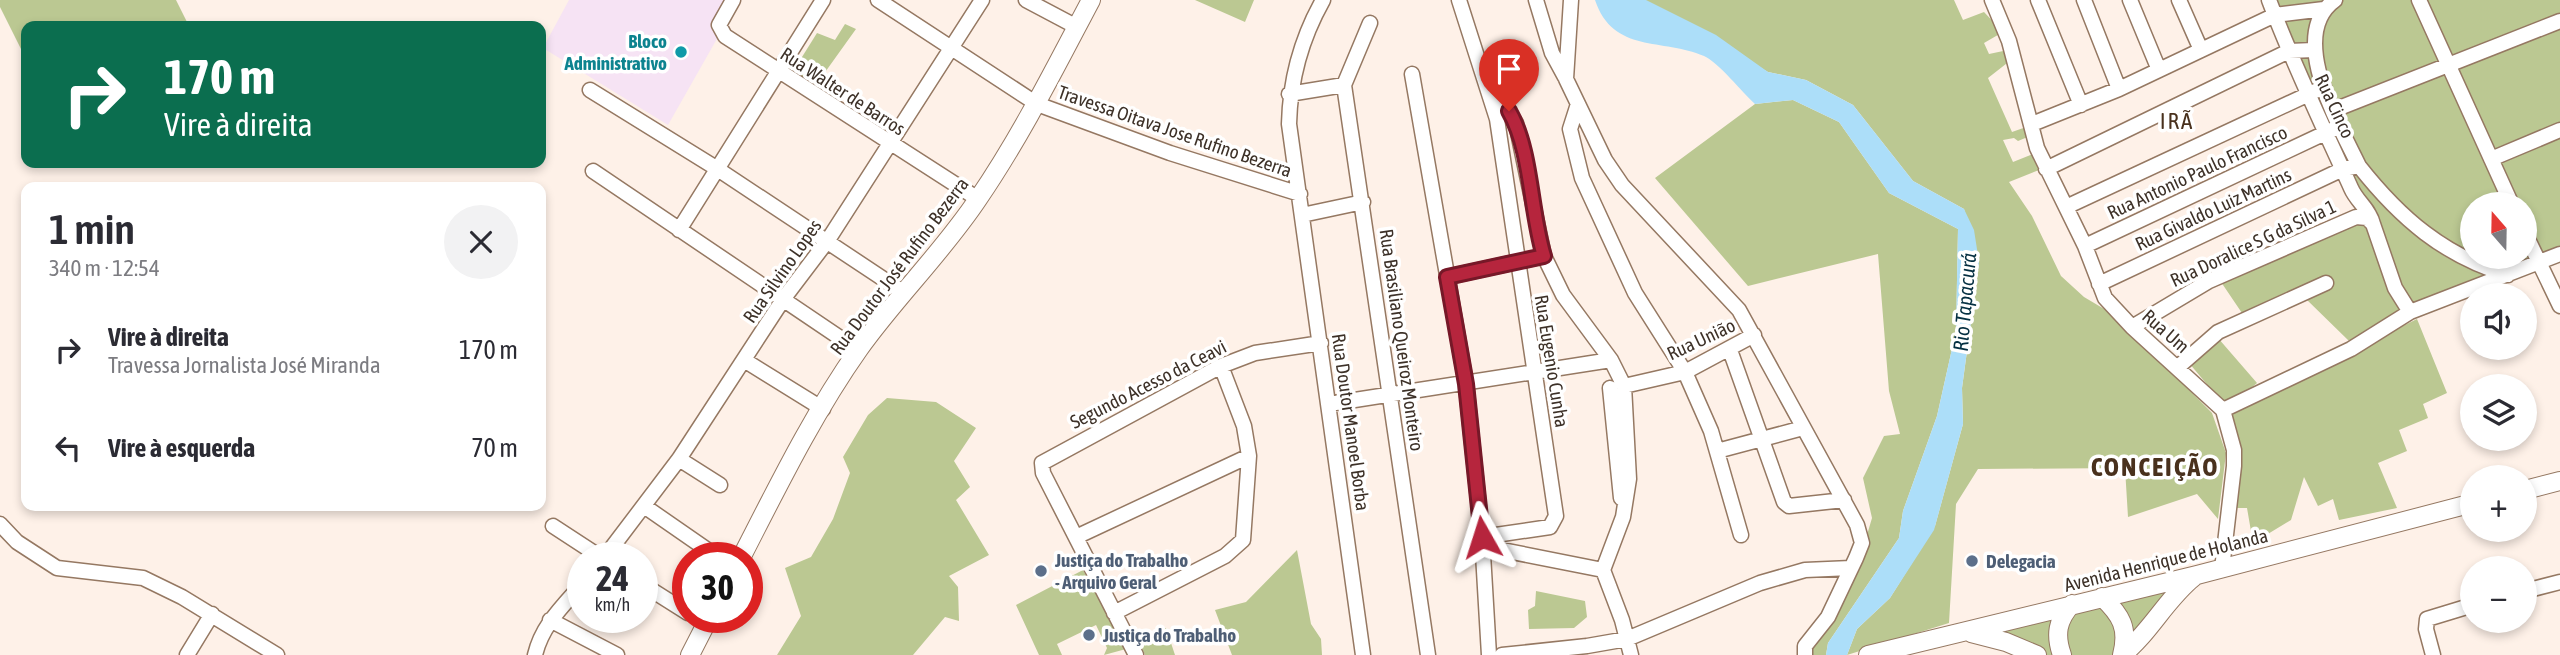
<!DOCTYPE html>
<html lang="pt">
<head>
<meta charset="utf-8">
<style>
  :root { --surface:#fff; --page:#f2f2f3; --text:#2b2b33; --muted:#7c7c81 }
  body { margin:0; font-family:"Asap Condensed",sans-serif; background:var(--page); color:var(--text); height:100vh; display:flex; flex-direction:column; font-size:26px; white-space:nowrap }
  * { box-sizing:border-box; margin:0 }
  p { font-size:23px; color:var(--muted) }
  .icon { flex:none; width:38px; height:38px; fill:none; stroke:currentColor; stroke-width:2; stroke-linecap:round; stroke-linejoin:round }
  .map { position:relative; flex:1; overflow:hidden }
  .drawer { position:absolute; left:21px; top:182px; width:525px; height:329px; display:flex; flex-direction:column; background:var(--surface); border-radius:14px; box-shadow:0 4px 10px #0003 }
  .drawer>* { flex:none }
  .guide { position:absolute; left:21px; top:21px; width:525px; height:147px; border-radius:14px; box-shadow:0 4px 10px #0003; background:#0b6e4f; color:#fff; overflow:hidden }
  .needle { width:46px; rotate:340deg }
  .fabs { position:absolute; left:2460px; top:192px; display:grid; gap:14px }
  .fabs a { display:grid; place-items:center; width:77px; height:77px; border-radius:50%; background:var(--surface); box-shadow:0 4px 10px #0003; font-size:35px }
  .speed { position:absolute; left:567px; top:542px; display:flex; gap:14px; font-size:35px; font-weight:700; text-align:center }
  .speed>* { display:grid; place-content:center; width:91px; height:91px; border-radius:50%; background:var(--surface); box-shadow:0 4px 10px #0003; line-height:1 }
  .speed small { font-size:18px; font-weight:400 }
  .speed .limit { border:10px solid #d22; background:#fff; color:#111 }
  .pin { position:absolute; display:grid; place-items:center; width:60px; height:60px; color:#fff; margin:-72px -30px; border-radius:50% 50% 50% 0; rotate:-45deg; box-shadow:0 0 7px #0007 }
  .pin .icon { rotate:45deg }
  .me { position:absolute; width:77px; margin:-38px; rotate:354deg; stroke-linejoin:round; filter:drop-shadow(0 0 5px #0008) }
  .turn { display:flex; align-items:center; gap:24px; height:147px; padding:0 28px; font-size:32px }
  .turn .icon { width:91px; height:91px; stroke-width:2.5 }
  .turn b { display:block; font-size:49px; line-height:60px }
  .round { display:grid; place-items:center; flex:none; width:74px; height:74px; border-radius:37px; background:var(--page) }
  .headline { display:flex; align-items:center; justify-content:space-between; height:119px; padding:0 28px }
  h1 { font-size:42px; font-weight:600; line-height:52px }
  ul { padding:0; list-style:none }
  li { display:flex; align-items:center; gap:21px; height:98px; padding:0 28px }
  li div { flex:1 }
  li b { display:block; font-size:26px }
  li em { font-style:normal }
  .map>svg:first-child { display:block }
  .education { fill:#f6e3f4 }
  .green { fill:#bbc892; fill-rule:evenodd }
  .water { fill:#acdef9 }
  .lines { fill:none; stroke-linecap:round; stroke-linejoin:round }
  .minor-casing { stroke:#957862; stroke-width:17 }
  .major-casing { stroke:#957862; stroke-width:20 }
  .minor { stroke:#fff; stroke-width:14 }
  .major { stroke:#fff; stroke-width:18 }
  .route-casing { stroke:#761828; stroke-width:18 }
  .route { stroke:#b6253d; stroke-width:12 }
  .culture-dot { fill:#0f9aa8; stroke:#fff; stroke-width:2.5 }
  .service-dot { fill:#5c6f8a; stroke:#fff; stroke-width:2.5 }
  .labels { text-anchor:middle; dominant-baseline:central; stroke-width:7; stroke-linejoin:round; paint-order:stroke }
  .culture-label { font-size:19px; font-weight:bold; fill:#0d838f; stroke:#fff; text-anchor:end }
  .street-label { font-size:19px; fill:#3d3128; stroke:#fff }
  .service-label { font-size:19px; font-weight:bold; fill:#4e5e75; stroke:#fff; text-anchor:start }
  .water-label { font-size:21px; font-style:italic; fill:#053042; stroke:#fff }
  .quarter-label { font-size:23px; letter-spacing:2px; fill:#49311d; stroke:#fff }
  .district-label { font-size:26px; font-weight:bold; letter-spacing:2px; fill:#49311d; stroke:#fff }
</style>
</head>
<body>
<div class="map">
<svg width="2560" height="655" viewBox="0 0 2560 655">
  <rect width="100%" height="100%" fill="#fef1e8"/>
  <!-- education -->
  <path class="education" d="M569,0H739L668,125L543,48Z"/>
  <!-- green -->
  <path class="green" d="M0,0H176L189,26H26V59L0,7Z
    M1195,0H1254L1245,22Z
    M1642,0H1954L1963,20L1984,12L2003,32L1984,43L1989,54L2008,50L2011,60L1988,78L2012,132L2029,126L2030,136L2018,141L2014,138L2003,140L2013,162L2033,154L2044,168L2009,182L2032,216L2061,276L2084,297L2116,316L2212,413L2226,453L2218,519L2197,494L2128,517L2125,468L1978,469L1956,504L1949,623L1847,655L1857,629L1890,598L1935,526L1963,424L1962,388L1979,262L1964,209L1913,181L1853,105L1806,80L1768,72Z
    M2269,0H2560V250L2349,341L2305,298L2244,316L2221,282L2362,222L2346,171ZM2473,205H2525V257H2473Z
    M845,24L856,29L813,89L792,73L817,33L835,40Z
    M1793,100L1839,122L1889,193L1958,229L1956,331L1937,416L1903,511L1899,538L1828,643L1826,655H1807L1864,545L1872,518L1863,478L1884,436L1900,434L1889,391L1878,254L1748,286L1655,178L1755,104Z
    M2417,319L2447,393L2423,404L2428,418L2399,430L2407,451L2378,463L2397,508L2339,520L2333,499L2318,506L2304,477L2291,520L2253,543L2247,508H2231V411Z
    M2218,338L2257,383L2227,408L2189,363Z
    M887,398L936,402L976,428L954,461L970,487L956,500L989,555L949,576L958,587L959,621L945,617L913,655H777L801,616L785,568L811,557L833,519L850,473L843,457L868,415Z
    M1297,550L1311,624L1321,639L1322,655H1232L1215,610L1246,602Z
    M1083,570L1126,649L1104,655L1107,648L1096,625L1057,644L1062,655H1039L1016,605Z
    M2190,579L2131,645L2105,599Z
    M1536,591L1585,601L1587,617L1574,628L1529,629L1528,610L1535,606Z
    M2092,602L2119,616L2120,655H2066L2067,615Z
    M2065,609L2058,655H2044L1987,629Z
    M1166,628L1175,655H1145L1137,637Z"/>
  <!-- water -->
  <path class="water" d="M1595,0H1646L1716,35L1768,72L1806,80L1853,105L1913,181L1964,209L1974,230L1979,262L1962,388L1963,424L1934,530L1890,598L1857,629L1847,655H1826L1828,643L1899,538L1903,511L1937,416L1956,331L1958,229L1889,193L1839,122L1793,100L1755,104C1742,92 1719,63 1704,56C1663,38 1613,54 1595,0Z"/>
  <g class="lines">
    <defs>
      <path id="minor" d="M733,0L719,25L725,36L978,199
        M878,0L1037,104L1170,153L1300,194
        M1026,0L1077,27
        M1323,0C1301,39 1290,79 1289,124L1363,655
        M1459,0L1497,119L1556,516L1550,527L1482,537
        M1536,0L1552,53L1565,77
        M1571,0L1566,79L1605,160L1622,185L1739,310L1857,525L1862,543L1856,558L1828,617L1805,646V655
        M1992,0L2009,41L2037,148L2085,246L2105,298L2132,327L2223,410L2234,450V466L2222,569
        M2038,0L2081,105
        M2084,0L2119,89
        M2130,0L2159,70
        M2179,0L2201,50
        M2269,0C2293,64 2323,126 2351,188C2357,202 2369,208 2373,224
        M2335,0C2286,35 2340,126 2359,166
        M2419,0L2512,205
        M1412,74L1466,384L1482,537L1489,655
        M1344,85L1370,23
        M590,90L716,168L903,292
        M1490,91L1516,123L1544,256L1563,295L1611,360L1624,386L1629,479L1623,517L1603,570
        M1289,94L1344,85L1428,655
        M1578,104L1570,129L1582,178L1635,293L1685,372L1711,431L1741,535
        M2334,110L2560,21
        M2032,124L2119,89L2275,15L2324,9
        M2491,159L2560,130
        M2046,169L2289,51L2314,50
        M593,171L858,350
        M2066,207L2324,87
        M1302,215L1363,202
        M679,230L823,0
        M2525,233L2560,306
        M2085,246L2340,126
        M1447,277L1544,256
        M2099,284L2343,169L2359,166C2400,218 2444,256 2508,275
        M2132,327L2209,281L2356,217L2367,218L2373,224L2395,288L2410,312
        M1730,350L1784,502L1789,506L1844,500
        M744,360L823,409
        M2178,367L2218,332L2326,283
        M1624,386L1685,372L1754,335
        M1610,388L1621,498
        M1329,404L1611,360
        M2223,410L2351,349L2410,312L2560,254
        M1717,451L1803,428
        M679,459L720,485
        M644,506L719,558
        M0,524L17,542L57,568L143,578L182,597L277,655
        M553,526L602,558
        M1076,537L1249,456
        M1482,546L1603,570
        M604,558L679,459L784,298L828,240L982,0
        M1603,570L1622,620L1631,655
        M642,584L688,613
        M2525,591L2560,582
        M1114,613L1225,556L1243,540L1249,456L1244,426L1221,366
        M550,620L617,655
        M187,655L212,614
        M535,655C542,625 563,606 583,583
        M1136,655L1043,473L1042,463L1221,366L1255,353L1321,343
        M1502,655L1587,646L1627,639L1760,583L1805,570L1851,568
        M2433,655L2426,629L2427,619L2473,605"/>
      <path id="major" d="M2525,490L2560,481
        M741,558C777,488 813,414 859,349C896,297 942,253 978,199C1021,136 1055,68 1091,0
        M2102,597C2121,615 2129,628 2122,655
        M1971,633L2006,642L2037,655
        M690,655L709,618
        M1868,655L2197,575L2473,503
        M2062,655C2055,635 2057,620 2072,604
        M2122,655C2150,633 2166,599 2194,577"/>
    </defs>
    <!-- minor casing -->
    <use href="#minor" class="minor-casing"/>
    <!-- major casing -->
    <use href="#major" class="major-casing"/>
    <!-- minor -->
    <use href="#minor" class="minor"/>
    <!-- major -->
    <use href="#major" class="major"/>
  </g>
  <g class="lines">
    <defs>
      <path id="route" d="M1482,537L1466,384L1447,277L1544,256C1530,211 1532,151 1509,111"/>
    </defs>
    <!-- route casing -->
    <use href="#route" class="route-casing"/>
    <!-- route -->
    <use href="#route" class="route"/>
  </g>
  <!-- markers -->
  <circle class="culture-dot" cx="681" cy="52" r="7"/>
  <g class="service-dot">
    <circle cx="1972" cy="561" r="7"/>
    <circle cx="1041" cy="571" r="7"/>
    <circle cx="1089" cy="635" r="7"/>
  </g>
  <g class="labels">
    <!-- culture labels -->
    <g class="culture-label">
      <text x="667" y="41">Bloco<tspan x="667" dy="22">Administrativo</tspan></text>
    </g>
    <!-- street labels -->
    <g class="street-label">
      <text transform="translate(843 91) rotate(33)">Rua Walter de Barros</text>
      <text transform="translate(2335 106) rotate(65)">Rua Cinco</text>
      <text transform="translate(1175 131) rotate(19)">Travessa Oitava Jose Rufino Bezerra</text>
      <text transform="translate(2197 172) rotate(-25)">Rua Antonio Paulo Francisco</text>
      <text transform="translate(2213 209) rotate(-25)">Rua Givaldo Luiz Martins</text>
      <text transform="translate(2253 243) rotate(-25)">Rua Doralice S G da Silva 1</text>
      <text transform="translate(899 266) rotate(-53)">Rua Doutor José Rufino Bezerra</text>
      <text transform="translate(782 271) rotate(-55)">Rua Silvino Lopes</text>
      <text transform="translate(2166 331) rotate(41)">Rua Um</text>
      <text transform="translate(1701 339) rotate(-25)">Rua União</text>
      <text transform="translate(1402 340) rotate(82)">Rua Brasiliano Queiroz Monteiro</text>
      <text transform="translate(1552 361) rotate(81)">Rua Eugenio Cunha</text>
      <text transform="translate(1148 384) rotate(-27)">Segundo Acesso da Ceavi</text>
      <text transform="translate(1351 422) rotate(82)">Rua Doutor Manoel Borba</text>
      <text transform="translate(2166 560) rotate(-14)">Avenida Henrique de Holanda</text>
    </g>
    <!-- service labels -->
    <g class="service-label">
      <text x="1055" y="560">Justiça do Trabalho<tspan x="1055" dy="22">- Arquivo Geral</tspan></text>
      <text x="1986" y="561">Delegacia</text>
      <text x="1103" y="635">Justiça do Trabalho</text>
    </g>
    <!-- water labels -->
    <g class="water-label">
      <text transform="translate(1964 302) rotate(-85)">Rio Tapacurá</text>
    </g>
    <!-- quarter labels -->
    <g class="quarter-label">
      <text x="2177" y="121">IRÃ</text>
    </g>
    <!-- district labels -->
    <g class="district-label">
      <text x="2155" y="467">CONCEIÇÃO</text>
    </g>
  </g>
</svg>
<div class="fabs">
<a><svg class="needle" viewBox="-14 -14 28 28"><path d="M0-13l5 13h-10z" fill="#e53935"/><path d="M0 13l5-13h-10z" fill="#7c7c81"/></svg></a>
<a><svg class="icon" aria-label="sound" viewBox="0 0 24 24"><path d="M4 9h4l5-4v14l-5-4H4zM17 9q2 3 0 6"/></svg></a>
<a><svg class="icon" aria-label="layers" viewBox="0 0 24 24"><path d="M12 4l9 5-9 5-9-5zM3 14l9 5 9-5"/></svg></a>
<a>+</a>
<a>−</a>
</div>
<div class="speed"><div>24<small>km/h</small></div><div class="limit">30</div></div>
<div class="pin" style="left:1509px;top:111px;background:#d93025"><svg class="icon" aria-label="arrive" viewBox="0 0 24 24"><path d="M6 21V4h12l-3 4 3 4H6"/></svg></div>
<svg class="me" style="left:1482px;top:537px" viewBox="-20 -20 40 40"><path d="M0-17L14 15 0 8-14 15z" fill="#b6253d" stroke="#fff" stroke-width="4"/></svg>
<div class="guide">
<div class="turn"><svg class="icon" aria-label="right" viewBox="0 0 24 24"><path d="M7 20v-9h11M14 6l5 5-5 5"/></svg><div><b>170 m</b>Vire à direita</div></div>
</div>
<section class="drawer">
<div class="headline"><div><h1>1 min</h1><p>340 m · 12:54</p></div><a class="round"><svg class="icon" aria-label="close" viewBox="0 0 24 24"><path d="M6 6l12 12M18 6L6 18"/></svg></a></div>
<ul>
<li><svg class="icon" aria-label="right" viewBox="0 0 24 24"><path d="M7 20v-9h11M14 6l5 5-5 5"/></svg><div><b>Vire à direita</b><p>Travessa Jornalista José Miranda</p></div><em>170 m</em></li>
<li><svg class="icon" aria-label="left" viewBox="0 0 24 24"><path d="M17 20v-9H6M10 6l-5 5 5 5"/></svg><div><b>Vire à esquerda</b></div><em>70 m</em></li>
</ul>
</section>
</div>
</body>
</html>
